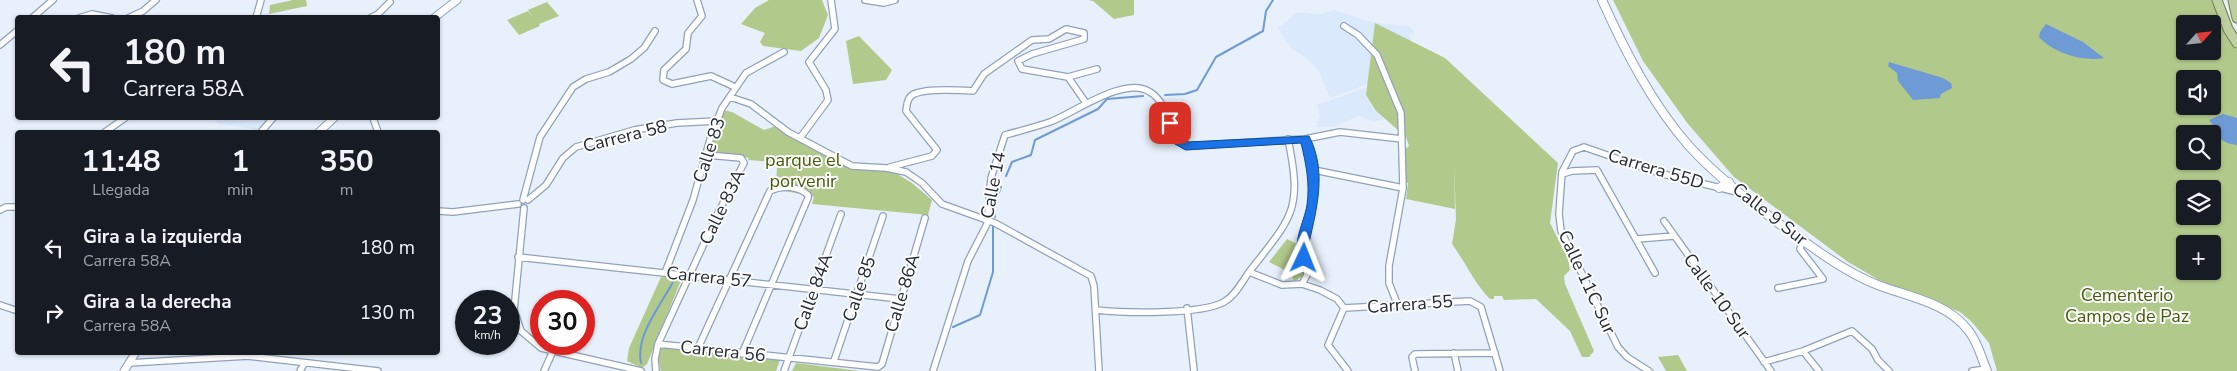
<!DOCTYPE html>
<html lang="es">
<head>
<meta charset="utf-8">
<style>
  :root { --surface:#171b24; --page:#242831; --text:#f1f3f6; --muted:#9ea1a6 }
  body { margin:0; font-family:"Nunito Sans",sans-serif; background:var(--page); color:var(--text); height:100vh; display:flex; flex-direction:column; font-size:19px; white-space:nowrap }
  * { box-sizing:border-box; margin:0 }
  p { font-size:16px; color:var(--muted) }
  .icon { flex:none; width:28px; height:28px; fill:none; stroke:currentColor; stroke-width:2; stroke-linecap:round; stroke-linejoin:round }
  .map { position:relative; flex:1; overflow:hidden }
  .details { position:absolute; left:15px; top:130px; width:425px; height:225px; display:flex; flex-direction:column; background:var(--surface); border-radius:5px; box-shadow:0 1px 4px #0004 }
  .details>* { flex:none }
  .top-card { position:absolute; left:15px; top:15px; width:425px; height:105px; border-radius:5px; box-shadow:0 1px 4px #0004; background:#171b24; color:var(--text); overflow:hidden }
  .needle { width:32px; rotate:63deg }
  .controls { position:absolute; left:2176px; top:15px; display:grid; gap:10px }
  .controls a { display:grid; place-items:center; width:45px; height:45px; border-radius:5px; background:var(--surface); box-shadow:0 1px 4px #0004; font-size:25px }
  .speed { position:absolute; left:455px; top:290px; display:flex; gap:10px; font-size:25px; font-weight:700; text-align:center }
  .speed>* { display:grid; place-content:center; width:65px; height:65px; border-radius:50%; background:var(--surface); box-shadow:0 1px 4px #0004; line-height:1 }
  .speed small { font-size:12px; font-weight:400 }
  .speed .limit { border:8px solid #d22; background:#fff; color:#111 }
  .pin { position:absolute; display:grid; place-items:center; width:42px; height:42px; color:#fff; margin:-21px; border-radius:10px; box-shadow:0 2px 8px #0006 }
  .me { position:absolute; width:55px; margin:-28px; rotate:2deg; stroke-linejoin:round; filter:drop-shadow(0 0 4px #0008) }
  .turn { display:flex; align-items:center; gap:18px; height:105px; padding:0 25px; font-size:22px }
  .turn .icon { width:65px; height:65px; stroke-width:2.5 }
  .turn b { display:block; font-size:35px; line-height:42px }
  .eta { display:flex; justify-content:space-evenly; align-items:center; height:85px; text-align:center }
  .eta b { font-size:30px; font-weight:700; line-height:35px }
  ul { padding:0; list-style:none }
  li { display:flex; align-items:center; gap:15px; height:65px; padding:0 25px }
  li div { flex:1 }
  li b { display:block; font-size:19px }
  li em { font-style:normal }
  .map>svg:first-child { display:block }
  .built { fill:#dbe9fd }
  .green { fill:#b2c98c; fill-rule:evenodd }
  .water { fill:#6e9ad6 }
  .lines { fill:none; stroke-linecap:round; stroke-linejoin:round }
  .stream { stroke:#6e9ad6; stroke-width:2 }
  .minor-casing { stroke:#90a2bb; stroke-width:8 }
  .tertiary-casing { stroke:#90a2bb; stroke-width:9 }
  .secondary-casing { stroke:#90a2bb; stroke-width:10 }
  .primary-casing { stroke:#6c8151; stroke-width:11 }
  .minor { stroke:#fff; stroke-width:5.5 }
  .tertiary { stroke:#fff; stroke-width:7 }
  .secondary { stroke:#fff; stroke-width:8 }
  .primary { stroke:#bfd0a0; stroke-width:9 }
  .route { fill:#1a73e8; stroke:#114b97 }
  .labels { text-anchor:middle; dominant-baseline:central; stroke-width:4; stroke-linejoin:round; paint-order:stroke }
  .street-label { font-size:18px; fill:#222a33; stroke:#fcfcfc }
  .park-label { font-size:18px; fill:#465d0c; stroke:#fcfcfc }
</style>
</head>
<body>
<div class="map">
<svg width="2237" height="371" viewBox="0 0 2237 371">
  <rect width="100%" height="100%" fill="#e8f0fb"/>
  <!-- built -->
  <path class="built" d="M1334,10L1375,23L1408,26L1415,32L1409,33L1413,47L1376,56L1371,55V63L1384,78L1330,98L1319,71L1308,59L1290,47L1278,28L1297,12L1321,14Z
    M1367,87L1366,95L1375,111L1385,120L1372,121L1359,116L1334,127H1317L1320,115L1317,105Z
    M221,118H268L259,130L214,123Z"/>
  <!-- green -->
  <path class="green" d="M293,0H306L307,6L269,14L270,5Z
    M769,0H822L828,15L819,38L801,51L763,46L760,42L765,33L741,24L755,8Z
    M1088,0H1134V15L1114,19L1093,1Z
    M1613,0H2213L2223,28L2237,49V371H1997L1989,343L1972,322L1960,312L1879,280L1848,262L1734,177L1688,124L1643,61ZM2185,24H2212V51H2185ZM2185,79H2212V106H2185ZM2185,134H2212V161H2185ZM2185,189H2212V216H2185ZM2185,244H2212V271H2185Z
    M547,2L559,16L539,24L540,26L519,35L507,20L528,11L533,17L528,10Z
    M1375,23L1445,58L1558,163L1550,223L1568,259L1570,270L1564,276L1565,284L1594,351L1589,357H1582L1570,331L1536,299L1504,300L1502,296H1494V299H1490C1474,283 1466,263 1452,244L1456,219L1454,163L1455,209L1406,199L1408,183L1400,181L1398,156L1409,146L1406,137L1376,111L1366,95Z
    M859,36L892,70L886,80L853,84L846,41Z
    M724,110L732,112L764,130L776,126L808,146L852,168L889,169L912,183L932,200L928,215L812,204L814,197L776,189L777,166L775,162L748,160L749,158L709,151L713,132Z
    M1287,239L1297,244L1299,261L1304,275L1294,282L1291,273L1269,262Z
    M661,277L682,278L647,364L642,368L627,361L629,348Z
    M663,346L780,360L776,371H661L657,355Z
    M1678,355L1687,371H1666L1658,357Z
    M796,363L860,371H792Z"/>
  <!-- water -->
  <path class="water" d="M2046,24L2083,42L2104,58C2083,62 2053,53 2039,37L2040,32Z
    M1889,62L1943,78L1951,83L1952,88L1941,94L1940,98L1913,100L1898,81L1897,73L1888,66Z
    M2223,114L2237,118V145L2227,143L2214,135L2217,130L2209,120Z"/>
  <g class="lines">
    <!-- stream -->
    <path class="stream" d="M1165,95L1185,94L1197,90L1216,57L1263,31L1266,11L1273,0
      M1006,176L1012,162L1031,155L1035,140L1098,109L1107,99L1143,96
      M995,217L994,206L1001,187
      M953,327L980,315L993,272V226
      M641,363C635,335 662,304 674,280"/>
    <defs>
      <path id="minor" d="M697,0L702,16L688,33L686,49L664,70L663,80L672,84L711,76L735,87
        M865,0L884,3L895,0
        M32,18L53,0
        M79,18L92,14L112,18
        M128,18L143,11L156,0
        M256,18L261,0
        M370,18L378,14L390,2
        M1344,26L1358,35L1377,55L1401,113L1403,188L1389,266V283L1398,306
        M0,45L18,30
        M730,97L751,104L788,132L852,166L886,168L906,172L922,183L942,204L995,223L1091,276L1094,286L1099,371
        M1086,103L1068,77L1097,69
        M373,118L378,132
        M105,132L125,118
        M261,132L273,118
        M800,138L828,100L826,90L809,62L835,29L831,0
        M890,167L932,156L937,150L906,111C907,105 907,97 914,94C927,88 958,90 973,91L984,74L1032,40L1049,39L1066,29L1084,33V39L1032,54L1018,61L1022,69L1068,77
        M1314,170L1403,188
        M1562,174L1572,171L1597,170L1655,273
        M523,200L540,137L573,87L586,79L609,72L631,59L644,48L655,31
        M528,200L546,185L563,158L576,147L634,130L677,123L717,121
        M524,208L514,310L521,331L541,348L641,371
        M0,210L6,207H18
        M438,211L453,212L518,204
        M1664,221L1771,371
        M1637,239L1674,236
        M518,257L900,299
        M1249,272C1292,217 1303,211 1288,139
        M665,273L693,200L711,136L722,108L746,73L784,52
        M1302,284L1307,275L1303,245L1314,190L1313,173L1305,139
        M1778,288L1823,279L1800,249L1802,240
        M0,305L18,311
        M1187,308L1194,371
        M1344,308L1470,301L1481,307L1500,371
        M1344,308L1328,345L1348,371
        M1096,310C1124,313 1200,315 1224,302C1235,296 1242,282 1249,272L1282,285L1302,284L1320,290L1337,299L1344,308
        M658,344L878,367L882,364L925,218
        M698,348L770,191C782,185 798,186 808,195V198L742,354
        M1803,351L1819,371
        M1454,353L1458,371
        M834,361L883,216
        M1764,362L1803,351L1852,331L1872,349L1878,360L1889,371
        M129,363L248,356L378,371
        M300,371L304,364
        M544,371L553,351
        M656,371L655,359L658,344L718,213L744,163L741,158L707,155
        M784,371L841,214
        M933,371L968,261L987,224L991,178L1005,135C1020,131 1035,127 1050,122C1074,113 1125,75 1150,92C1170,104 1167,133 1185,146L1305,139L1340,132L1402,139
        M1415,371L1412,357L1415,354L1495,353
        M1649,371L1627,357L1618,347L1561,231L1559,214L1562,172L1573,151L1584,147L1659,173L1737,192
        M1972,371L1987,369"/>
      <path id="tertiary" d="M434,18L457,0
        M319,132L334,118
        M124,371L136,352"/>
      <path id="secondary" d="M1602,0C1625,51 1652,104 1689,146C1721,181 1773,220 1812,247C1833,262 1854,276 1878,285C1909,297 1946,302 1968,330C1978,342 1981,357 1987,371
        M1719,188L1729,182"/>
      <path id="primary" d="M2217,0L2228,29L2237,43
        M2233,0L2237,18"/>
    </defs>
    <!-- minor casing -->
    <use href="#minor" class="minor-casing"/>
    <!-- tertiary casing -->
    <use href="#tertiary" class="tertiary-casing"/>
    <!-- secondary casing -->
    <use href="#secondary" class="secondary-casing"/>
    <!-- primary casing -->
    <use href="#primary" class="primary-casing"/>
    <!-- minor -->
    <use href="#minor" class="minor"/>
    <!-- tertiary -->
    <use href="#tertiary" class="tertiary"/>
    <!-- secondary -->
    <use href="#secondary" class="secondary"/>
    <!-- primary -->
    <use href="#primary" class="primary"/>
  </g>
  <!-- route -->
  <path class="route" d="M1170,120L1174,121L1182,138L1188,142L1309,136C1327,171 1317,207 1309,243C1308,250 1312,256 1309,262H1300C1291,244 1304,223 1307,205C1310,183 1306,164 1301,143L1186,150L1173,143L1165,123Z"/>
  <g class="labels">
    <!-- street labels -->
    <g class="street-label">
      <text transform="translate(625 136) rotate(-14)">Carrera 58</text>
      <text transform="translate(709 150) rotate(-72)">Calle 83</text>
      <text transform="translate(1656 169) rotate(17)">Carrera 55D</text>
      <text transform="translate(993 185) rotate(-79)">Calle 14</text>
      <text transform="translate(722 207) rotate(-64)">Calle 83A</text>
      <text transform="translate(1770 214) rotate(38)">Calle 9 Sur</text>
      <text transform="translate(709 277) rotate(6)">Carrera 57</text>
      <text transform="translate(1587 282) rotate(65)">Calle 11C Sur</text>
      <text transform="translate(859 289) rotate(-71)">Calle 85</text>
      <text transform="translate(813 292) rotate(-70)">Calle 84A</text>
      <text transform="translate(902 293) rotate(-73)">Calle 86A</text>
      <text transform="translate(1717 296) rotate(54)">Calle 10 Sur</text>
      <text transform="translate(1410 304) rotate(-4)">Carrera 55</text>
      <text transform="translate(723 351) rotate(6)">Carrera 56</text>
    </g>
    <!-- park labels -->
    <g class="park-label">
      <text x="803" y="160">parque el<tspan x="803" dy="21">porvenir</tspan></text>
      <text x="2127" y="295">Cementerio<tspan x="2127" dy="21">Campos de Paz</tspan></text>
    </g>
  </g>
</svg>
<div class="controls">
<a><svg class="needle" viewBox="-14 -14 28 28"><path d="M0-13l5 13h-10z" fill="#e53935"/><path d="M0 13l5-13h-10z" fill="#9ea1a6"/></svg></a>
<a><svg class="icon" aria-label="sound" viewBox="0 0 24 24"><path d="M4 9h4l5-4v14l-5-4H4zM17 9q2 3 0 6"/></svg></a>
<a><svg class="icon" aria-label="search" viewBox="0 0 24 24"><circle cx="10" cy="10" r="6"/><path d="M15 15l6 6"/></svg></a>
<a><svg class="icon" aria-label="layers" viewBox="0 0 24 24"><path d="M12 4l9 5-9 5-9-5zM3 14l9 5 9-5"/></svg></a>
<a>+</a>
</div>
<div class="speed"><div>23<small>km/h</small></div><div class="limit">30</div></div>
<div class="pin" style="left:1170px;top:123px;background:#d93025"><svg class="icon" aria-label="arrive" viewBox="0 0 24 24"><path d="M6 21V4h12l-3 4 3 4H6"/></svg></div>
<svg class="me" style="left:1304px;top:258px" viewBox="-20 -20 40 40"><path d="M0-17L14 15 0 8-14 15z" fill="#1a73e8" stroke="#fff" stroke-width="4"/></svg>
<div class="top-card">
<div class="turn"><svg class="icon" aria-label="left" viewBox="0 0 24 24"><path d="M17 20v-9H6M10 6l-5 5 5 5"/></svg><div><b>180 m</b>Carrera 58A</div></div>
</div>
<section class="details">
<div class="eta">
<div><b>11:48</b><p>Llegada</p></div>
<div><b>1</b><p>min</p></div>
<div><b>350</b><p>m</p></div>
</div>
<ul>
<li><svg class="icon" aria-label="left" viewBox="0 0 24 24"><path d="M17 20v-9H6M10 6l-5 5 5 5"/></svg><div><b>Gira a la izquierda</b><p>Carrera 58A</p></div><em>180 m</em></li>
<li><svg class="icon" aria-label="right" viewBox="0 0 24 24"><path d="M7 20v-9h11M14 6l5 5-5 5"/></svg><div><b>Gira a la derecha</b><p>Carrera 58A</p></div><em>130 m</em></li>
</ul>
</section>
</div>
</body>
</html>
